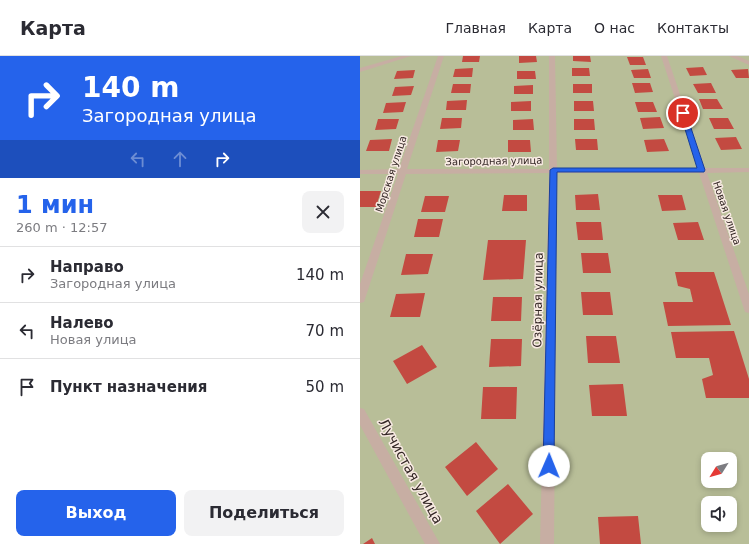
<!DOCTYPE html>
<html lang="ru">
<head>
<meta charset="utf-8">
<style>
  :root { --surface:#fff; --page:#f2f2f3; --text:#2b2b33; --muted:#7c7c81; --line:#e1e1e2; --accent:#2563eb }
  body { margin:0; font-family:"DejaVu Sans",sans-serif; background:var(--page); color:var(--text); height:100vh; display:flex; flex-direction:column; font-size:15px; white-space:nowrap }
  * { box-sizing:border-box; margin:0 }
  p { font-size:13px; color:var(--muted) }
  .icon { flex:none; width:22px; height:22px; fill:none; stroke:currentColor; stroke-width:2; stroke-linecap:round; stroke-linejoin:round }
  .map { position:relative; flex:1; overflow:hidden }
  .sheet { display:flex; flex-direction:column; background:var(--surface); width:360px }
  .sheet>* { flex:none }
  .top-card { background:#2563eb; color:#fff; overflow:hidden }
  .needle { width:26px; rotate:233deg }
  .fabs { position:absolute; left:341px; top:396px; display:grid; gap:8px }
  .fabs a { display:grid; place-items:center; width:36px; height:36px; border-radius:8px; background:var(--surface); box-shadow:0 2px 6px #0003; font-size:20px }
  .pin { position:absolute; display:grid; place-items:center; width:34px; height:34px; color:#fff; margin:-17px; border:2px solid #fff; border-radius:50%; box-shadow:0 1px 4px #0007 }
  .me { position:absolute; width:44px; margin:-22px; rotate:1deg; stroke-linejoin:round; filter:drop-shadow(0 0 3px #0008) }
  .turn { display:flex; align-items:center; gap:14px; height:84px; padding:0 16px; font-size:18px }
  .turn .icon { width:52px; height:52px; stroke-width:2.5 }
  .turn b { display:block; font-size:28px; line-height:34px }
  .lanes { display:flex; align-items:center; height:38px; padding:0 16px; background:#0003; justify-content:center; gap:20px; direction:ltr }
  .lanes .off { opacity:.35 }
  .round { display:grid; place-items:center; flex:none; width:42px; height:42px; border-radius:8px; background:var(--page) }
  .overview { display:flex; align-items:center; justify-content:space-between; height:68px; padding:0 16px }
  h1 { font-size:24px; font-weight:800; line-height:30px; color:var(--accent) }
  .cta { display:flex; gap:8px; margin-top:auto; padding:8px 16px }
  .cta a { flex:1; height:46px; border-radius:8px; background:var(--accent); color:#fff; font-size:16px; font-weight:800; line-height:46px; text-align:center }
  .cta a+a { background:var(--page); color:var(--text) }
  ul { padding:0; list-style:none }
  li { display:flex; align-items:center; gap:12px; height:56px; padding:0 16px; border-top:1px solid var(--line) }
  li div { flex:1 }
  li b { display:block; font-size:15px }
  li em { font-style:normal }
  header { display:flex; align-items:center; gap:24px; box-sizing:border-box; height:56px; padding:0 20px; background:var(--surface); border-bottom:1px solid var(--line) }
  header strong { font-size:19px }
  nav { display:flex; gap:22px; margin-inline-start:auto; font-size:14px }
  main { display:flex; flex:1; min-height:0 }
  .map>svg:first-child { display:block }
  .green { fill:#b8be98; fill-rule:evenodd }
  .building { fill:#c34a41 }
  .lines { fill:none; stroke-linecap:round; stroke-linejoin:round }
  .minor { fill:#c7aea3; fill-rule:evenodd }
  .route { fill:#2563eb; stroke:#184099 }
  .labels { text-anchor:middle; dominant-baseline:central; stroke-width:3; stroke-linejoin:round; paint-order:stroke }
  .far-street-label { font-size:10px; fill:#332725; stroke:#f8eae3 }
  .street-label { font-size:12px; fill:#332725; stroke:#f8eae3 }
  .near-street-label { font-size:14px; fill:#332725; stroke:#f8eae3 }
</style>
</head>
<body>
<header>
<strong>Карта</strong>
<nav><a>Главная</a><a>Карта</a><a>О нас</a><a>Контакты</a></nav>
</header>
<main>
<section class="sheet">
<div class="top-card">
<div class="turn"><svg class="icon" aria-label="right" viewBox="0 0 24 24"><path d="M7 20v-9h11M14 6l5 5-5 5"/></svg><div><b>140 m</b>Загородная улица</div></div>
<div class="lanes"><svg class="icon off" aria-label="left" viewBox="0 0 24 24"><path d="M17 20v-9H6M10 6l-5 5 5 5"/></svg><svg class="icon off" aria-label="ahead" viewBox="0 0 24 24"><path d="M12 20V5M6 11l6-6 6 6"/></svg><svg class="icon" aria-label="right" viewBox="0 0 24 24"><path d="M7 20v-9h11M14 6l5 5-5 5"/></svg></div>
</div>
<div class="overview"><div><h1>1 мин</h1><p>260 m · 12:57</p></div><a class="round"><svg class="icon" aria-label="close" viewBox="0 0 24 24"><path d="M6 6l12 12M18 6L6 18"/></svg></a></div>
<ul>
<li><svg class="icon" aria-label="right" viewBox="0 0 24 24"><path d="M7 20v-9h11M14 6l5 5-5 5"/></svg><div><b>Направо</b><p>Загородная улица</p></div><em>140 m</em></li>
<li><svg class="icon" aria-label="left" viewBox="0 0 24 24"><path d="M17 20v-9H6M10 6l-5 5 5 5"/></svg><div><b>Налево</b><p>Новая улица</p></div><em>70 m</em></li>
<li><svg class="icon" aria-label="arrive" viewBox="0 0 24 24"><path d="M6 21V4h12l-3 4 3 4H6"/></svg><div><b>Пункт назначения</b></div><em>50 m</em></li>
</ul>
<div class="cta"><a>Выход</a><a>Поделиться</a></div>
</section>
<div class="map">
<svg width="389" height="488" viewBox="0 0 389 488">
  <rect width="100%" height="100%" fill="#f0e0d7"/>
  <!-- green -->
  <path class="green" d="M0,0H389V488H0ZM348,403H370V425H348ZM348,447H370V469H348Z"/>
  <!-- building -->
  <path class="building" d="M103,0H120L119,6H102Z
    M159,0H176L177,6L159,7Z
    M213,0H230L231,6L213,5Z
    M267,1H283L286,9H270Z
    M343,11L347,19L330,20L326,12Z
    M113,12L112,21H93L95,13Z
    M212,12H229L230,20H212Z
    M288,13L291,22H274L271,14Z
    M388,13L389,22H376L371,14Z
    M55,14L53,22L34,23L37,15Z
    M157,15H175L176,23H157Z
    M272,27H290L293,36L275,37Z
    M351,27L356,37H338L333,28Z
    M93,28H111L110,37H91Z
    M213,28H232V37H213Z
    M173,29V38H154V30Z
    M54,30L51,39L32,40L35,31Z
    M339,43H357L363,53H343Z
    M107,44L106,54H86L87,45Z
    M171,45V55H151V46Z
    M214,45H233L234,55H214Z
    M46,46L43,56L23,57L26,47Z
    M275,46H293L297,56H278Z
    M300,61L304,72L283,73L280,62Z
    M82,62H102L101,72L80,73Z
    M349,62H368L374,73H354Z
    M18,63H39L36,73L15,74Z
    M173,63L174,74H153V64Z
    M214,63H234L235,74H214Z
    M376,81L382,93L361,94L355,82Z
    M32,83L29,95H6L10,84Z
    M215,83H237L238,94H216Z
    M304,83L309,95L287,96L284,84Z
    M78,84H100L98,95L76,96Z
    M148,84H170L171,96H148Z
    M0,135H21L16,151H0Z
    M238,138L240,154H216L215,139Z
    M144,139H167V155H142Z
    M298,139H322L326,154L302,155Z
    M65,140H89L85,156H61Z
    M58,163H83L79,181H54Z
    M216,166H241L243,184H218Z
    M338,166L344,184H318L313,167Z
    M128,184H166L163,223L123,224Z
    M221,197H248L251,217H223Z
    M46,198H73L68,218L41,219Z
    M315,216H354L371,269L308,270L303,246H333L330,233L318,230Z
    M221,236H250L253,259H223Z
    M65,237L60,261H30L36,238Z
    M133,241H162L161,265H131Z
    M374,275L389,323V342H346L342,323L353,319L349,302H316L311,276Z
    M226,280H256L260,307H228Z
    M131,283H162L161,310L129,311Z
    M62,289L77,311L47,328L33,305Z
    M263,328L267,360H232L229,329Z
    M123,331H157L156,363H121Z
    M116,386L138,413L107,440L85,411Z
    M148,428L173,458L140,488L116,455Z
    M278,460L281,488H240L238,461Z
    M12,482L15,488H3Z"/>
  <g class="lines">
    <!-- minor -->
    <path class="minor" d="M42,0H51L0,16V12Z
      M78,0H84L47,113H189V0H195L197,113L338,112L301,0H307L345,112H389V116L347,117L389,238V257L385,256L384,253L339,117H197L194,488H180L189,117L46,118L5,243L4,246L0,247V228L38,118H0V114L39,113Z
      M369,0H377L389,5V9Z
      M0,352L4,353L80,488H65L0,369Z"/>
  </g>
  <!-- route -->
  <path class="route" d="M323,55L326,57L345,114L344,116H197L194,410L193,414L189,416L184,414L183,410L190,114L193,112H337L320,57Z"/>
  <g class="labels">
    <!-- far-street labels -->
    <g class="far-street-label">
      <text transform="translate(134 105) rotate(-1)">Загородная улица</text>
      <text transform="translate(31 118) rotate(-72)">Морская улица</text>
      <text transform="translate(367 157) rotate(71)">Новая улица</text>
    </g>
    <!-- street labels -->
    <g class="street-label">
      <text transform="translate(178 244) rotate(-89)">Озёрная улица</text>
    </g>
    <!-- near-street labels -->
    <g class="near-street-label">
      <text transform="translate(51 415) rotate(61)">Лучистая улица</text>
    </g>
  </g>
</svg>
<div class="fabs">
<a><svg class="needle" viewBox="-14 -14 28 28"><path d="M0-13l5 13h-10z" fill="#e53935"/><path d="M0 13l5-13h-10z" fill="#7c7c81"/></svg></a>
<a><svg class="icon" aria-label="sound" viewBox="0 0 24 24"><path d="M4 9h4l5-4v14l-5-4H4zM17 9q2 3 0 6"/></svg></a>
</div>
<div class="pin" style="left:323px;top:57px;background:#d93025"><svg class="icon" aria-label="arrive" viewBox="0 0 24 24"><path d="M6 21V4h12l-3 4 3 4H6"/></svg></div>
<svg class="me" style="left:189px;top:410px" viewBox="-20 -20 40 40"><circle r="19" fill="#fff"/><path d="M0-13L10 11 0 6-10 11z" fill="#2563eb"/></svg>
</div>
</main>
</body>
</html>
